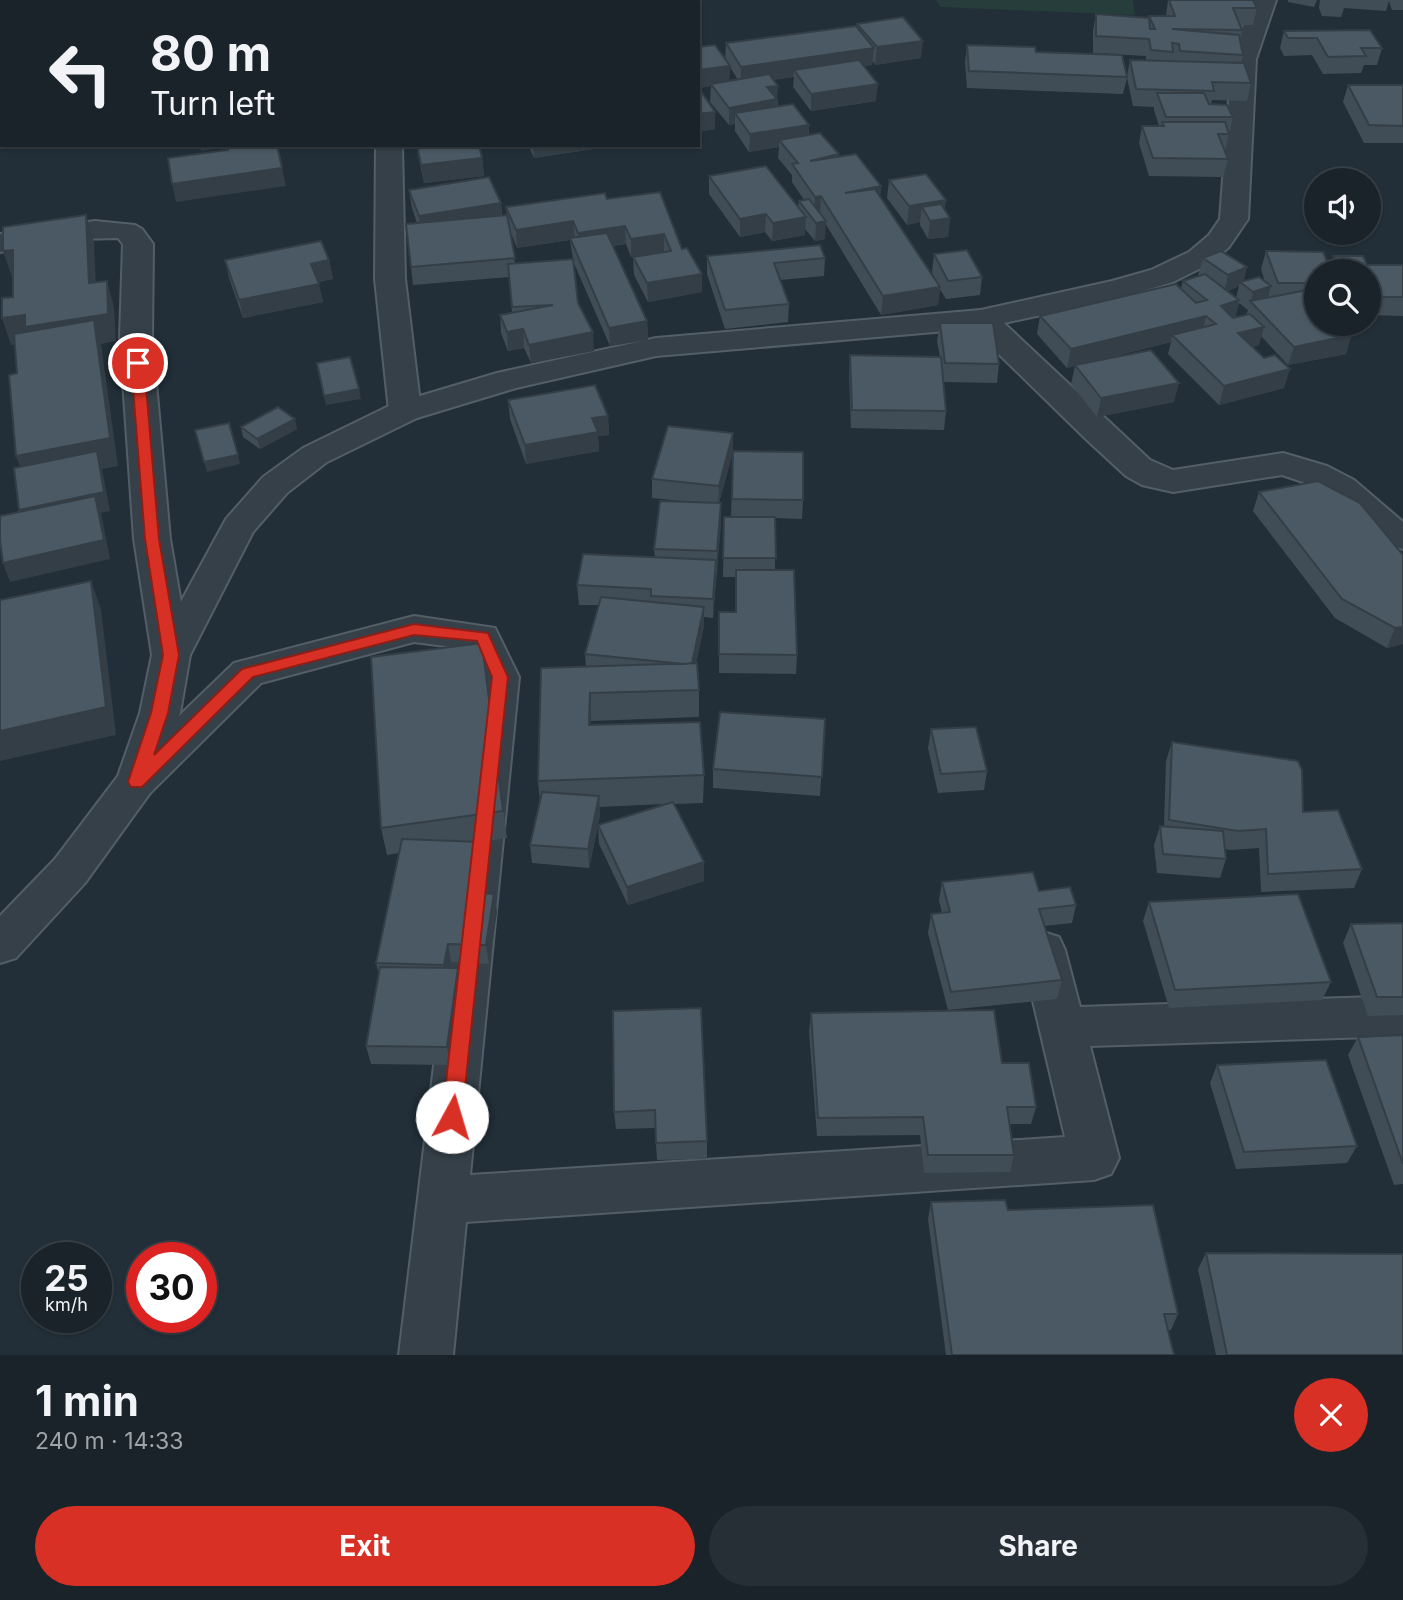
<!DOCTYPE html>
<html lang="en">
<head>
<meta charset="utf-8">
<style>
  :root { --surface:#1a232a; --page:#272f36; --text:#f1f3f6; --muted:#9fa4a8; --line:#384047; --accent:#d93025 }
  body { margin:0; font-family:Inter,sans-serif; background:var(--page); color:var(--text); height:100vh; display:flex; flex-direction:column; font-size:26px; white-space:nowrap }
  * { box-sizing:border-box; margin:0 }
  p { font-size:23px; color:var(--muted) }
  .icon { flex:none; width:38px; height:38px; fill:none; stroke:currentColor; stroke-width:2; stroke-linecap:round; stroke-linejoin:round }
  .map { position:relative; height:1355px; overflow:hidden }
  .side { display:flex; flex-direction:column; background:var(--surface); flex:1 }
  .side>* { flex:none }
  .top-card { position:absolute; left:0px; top:0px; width:700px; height:147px; box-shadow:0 2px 5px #0004,0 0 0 2px var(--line); background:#1a232a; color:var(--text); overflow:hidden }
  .fabs { position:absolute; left:1304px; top:168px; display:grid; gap:14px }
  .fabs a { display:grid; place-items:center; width:77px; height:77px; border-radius:50%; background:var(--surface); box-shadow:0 2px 5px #0004,0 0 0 2px var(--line); font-size:35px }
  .speed { position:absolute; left:21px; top:1242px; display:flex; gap:14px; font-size:35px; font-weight:700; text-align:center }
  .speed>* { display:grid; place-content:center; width:91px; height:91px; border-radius:50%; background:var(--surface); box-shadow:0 2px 5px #0004,0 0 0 2px var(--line); line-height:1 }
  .speed small { font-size:18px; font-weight:400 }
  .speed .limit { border:10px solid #d22; background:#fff; color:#111 }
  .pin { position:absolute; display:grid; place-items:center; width:60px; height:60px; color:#fff; margin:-30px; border:4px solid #fff; border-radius:50%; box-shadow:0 2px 7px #0007 }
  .me { position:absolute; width:77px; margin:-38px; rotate:6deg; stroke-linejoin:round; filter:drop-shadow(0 0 5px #0008) }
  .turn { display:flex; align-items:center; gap:24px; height:147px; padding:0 35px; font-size:32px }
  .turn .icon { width:91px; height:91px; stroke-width:2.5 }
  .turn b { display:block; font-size:49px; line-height:60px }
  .round { display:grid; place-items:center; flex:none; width:74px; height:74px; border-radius:37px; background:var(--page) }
  .headline { display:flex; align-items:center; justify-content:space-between; height:119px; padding:0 35px }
  h1 { font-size:42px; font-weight:700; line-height:52px }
  .primary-button { display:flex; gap:14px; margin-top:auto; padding:14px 35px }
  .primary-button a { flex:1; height:80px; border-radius:42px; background:var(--accent); color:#fff; font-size:28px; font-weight:700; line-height:80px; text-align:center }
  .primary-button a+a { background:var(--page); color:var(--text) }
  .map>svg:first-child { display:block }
  .green { fill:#273d3b }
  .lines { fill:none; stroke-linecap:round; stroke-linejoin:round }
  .minor-casing { stroke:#535e66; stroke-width:4 }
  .tertiary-casing { stroke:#535e66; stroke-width:4 }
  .minor { fill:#354049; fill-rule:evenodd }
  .tertiary { fill:#354049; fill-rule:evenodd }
  .wall { fill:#404d56; fill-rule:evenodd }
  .shaded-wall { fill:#343e46 }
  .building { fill:#4a5964; stroke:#343e46; stroke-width:2 }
  .route { fill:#d93025; stroke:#8d1f18; stroke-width:2 }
</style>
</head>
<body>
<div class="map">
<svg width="1403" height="1355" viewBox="0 0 1403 1355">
  <rect width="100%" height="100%" fill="#222f38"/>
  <!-- green -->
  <path class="green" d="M936,0H1133L1135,15L940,7Z"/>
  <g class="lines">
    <defs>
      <path id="minor" d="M376,145H402L405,279L421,411L417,418L405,421L393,418L389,411L375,279Z
        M95,221L135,225L142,229L153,244L152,338L170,539L190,655L184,665L171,668L158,665L152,655L134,539L120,338L123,244L118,238L79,239L0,252V234Z
        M981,310L992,312L1150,460L1173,470L1283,453L1327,466L1354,480L1403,522V549L1390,545L1370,533L1330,496L1303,482L1282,475L1173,492L1142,485L1126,476L1087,440L970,326L966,319L970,312Z
        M414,616L495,628L519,677L470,1175L1065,1137L1021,950L1027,937L1043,932L1059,937L1065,950L1080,1007L1403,996V1036L1090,1046L1119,1158L1111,1174L1094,1180L466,1222L453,1355H399L481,677L468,649L414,642L261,683L150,793L136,798L122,793L116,782L122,771L234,663Z"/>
      <path id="tertiary" d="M1252,0H1276L1256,59L1248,219L1229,247L1209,264L1173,282L1119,298L981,328L656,356L516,388L417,418L327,462L287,493L253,532L190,655L180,713L150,793L85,883L16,958L0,963V916L55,859L118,776L140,713L152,655L226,519L263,477L303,448L393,404L497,373L656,338L981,310L1112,281L1151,270L1189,252L1209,235L1220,219L1232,59Z"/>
    </defs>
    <!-- minor casing -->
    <use href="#minor" class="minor-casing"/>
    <!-- tertiary casing -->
    <use href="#tertiary" class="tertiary-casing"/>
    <!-- minor -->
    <use href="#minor" class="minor"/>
    <!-- tertiary -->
    <use href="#tertiary" class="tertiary"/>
  </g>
  <!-- wall -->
  <path class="wall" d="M1168,0H1253L1257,8L1253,25H1241L1242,30L1240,40L1243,55L1241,63L1251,83L1247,101L1212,100L1211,104L1233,117L1225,151L1228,159L1223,177L1149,176L1139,143L1142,126H1159L1154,110V107L1133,106L1127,78L1123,94L967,88L965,62L967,45L1036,52L1127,76L1130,60L1146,61V56L1093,53V31L1096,14L1149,18L1166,16Z
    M1288,0H1317L1314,7L1288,2Z
    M1320,0H1403V10H1392L1389,1L1386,11L1344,8L1341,17L1322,16L1319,8Z
    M857,24L921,58L875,65L873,61L872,65L864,66L876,101L811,111L793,87L794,77L773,80L778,103L777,106L809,125V135L881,186L880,196L935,279L932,272L934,254L982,277L980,295L946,299L940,289L938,305L881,315L825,223V239L815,241L805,229V235L772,241L765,232L740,237L709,194V176L798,207L799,201L804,200L792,182V175L778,158L779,147L749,152L735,131V124L729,125L710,102L711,86L699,88L715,112V129L698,132V47L725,60L726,43L857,27ZM730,67L738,80L729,81Z
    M1284,31L1382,48L1377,65H1364L1361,73L1323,74L1312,55L1284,56L1280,48Z
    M1348,85H1403V143H1364L1343,102Z
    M416,145H479L482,158L484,176L424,183Z
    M528,145H607V147L534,158Z
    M889,180L945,211L950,218L948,237L928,239L920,225V222L907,225L887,198Z
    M409,190L501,203L502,215L507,217L506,207L607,199L660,192L682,249L702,292L648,302L634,275L633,257L640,256L631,257L626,244L613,246L647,321L648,340L610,346L573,261L578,303L594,351L531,363L524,348L508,351L501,333L500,315L512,312L509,277L413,285L411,267L417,223L412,208ZM509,228L517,248L570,240L573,259L515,263Z
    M1266,251L1330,269L1334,256L1367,265H1403V316L1368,315V271H1316V324L1346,354L1288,365L1261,336L1259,345L1252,347L1284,388L1219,405L1168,354L1171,342L1088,363L1174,402L1097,417L1071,384L1075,366L1067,368L1037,334L1040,316L1181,288L1183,281L1198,276L1203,258L1247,267L1243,282H1265L1261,269ZM1239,286L1236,298L1228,291ZM1239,303L1248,310L1246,315L1235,318Z
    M707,256L825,258L824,276L780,280L789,304L788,322L725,329L707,274Z
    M225,260H329L333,279L318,282L323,302L243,318L229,278Z
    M940,323L999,364L997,383L943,382L946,411L944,430L851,428L849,374L850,355L940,357L937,341Z
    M508,400L608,416L609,435L598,436L599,451L526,464L510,419Z
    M241,427L297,429L260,449L243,437Z
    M733,433V452L719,503L721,522L713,618L704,617V626L696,663L699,690V717L591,721V725L704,775L703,803L674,804L704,881L628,905L599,844L598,826L589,868L532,863L530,845L540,802L538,781L586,667L585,654L599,605H579L577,585L655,557L654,549L691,502L652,498V479ZM663,804L598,825L600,815L599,807Z
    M733,451L803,500L802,519L775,518V570L797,655L796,674L719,673V612H736V577H723L724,517H731Z
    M1318,481L1403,644L1387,648L1335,618L1253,511L1259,492Z
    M482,643L507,838L481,842L484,861L479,893L494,894L497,912L489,964L451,962L450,968H458L461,986L450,1065L371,1064L366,1046L379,975L376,963L399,853L387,855L381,828Z
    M825,719L820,796L713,788V769Z
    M931,729L987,771L984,790L938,793L928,748Z
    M1172,742L1303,812L1362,869L1354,888L1261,892L1259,848L1231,850L1225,849L1226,859L1220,878L1157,873L1154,845L1160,826H1164L1166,761Z
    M942,882L1039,891L1076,905L1072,923L1044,926L1062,980L1057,999L948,1010L928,933L931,914L942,913L939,900Z
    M1149,902L1331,982L1322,1000L1169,1008L1143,921Z
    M1403,923V1015L1368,1016L1343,943L1351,924Z
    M613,1011L707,1141V1159L657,1160L655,1128L616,1129L614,1112Z
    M811,1013L1002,1063L1036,1107L1031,1124H1010L1014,1155L1010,1172L924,1173L920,1135L817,1136L809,1031Z
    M1403,1035V1184L1394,1185L1348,1055L1358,1037Z
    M1217,1065L1357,1146L1347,1163L1236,1169L1210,1083Z
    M931,1202L1008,1210L1178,1314L1171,1330H1168L1174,1355H946L928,1219Z
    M1206,1253L1403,1355H1216L1198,1269Z"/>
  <!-- shaded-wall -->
  <path class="shaded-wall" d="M923,41L921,58L875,65L877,47Z
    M874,48L872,65L798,76L794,70L793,77L741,84V67Z
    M730,66L729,83L698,88V70Z
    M878,84L876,101L811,111V94Z
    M778,86L776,116L735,113V124L729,125V108L767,87Z
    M715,112V129L698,132V114Z
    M809,125L808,142L779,140V147L749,152L750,134Z
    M200,145H214L215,149L201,151Z
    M533,145H607V147L534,158Z
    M482,158L484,176L424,183L421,165Z
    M282,168L286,186L176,202L172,184Z
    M881,186L879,204L845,193Z
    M821,196L820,214L814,215L815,197Z
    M946,200L944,218L922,207L920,222L907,225L909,206Z
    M501,203L502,221L421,235L419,216Z
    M766,214L765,232L740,237V219Z
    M86,215L94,242L97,310L89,283Z
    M806,217L805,235L772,241L773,223Z
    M950,218L948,237L928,239L930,221Z
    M573,221L575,239L517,248L516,230Z
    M826,221L825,239L815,241L816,223Z
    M625,226L626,244L579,251L578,233Z
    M664,234V252L631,257V239Z
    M13,250L22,276L12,277L3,251Z
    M329,260L333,279L314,282L311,264Z
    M1247,267L1242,284L1240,282L1239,286L1224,293L1228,275Z
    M702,274V292L648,302L647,283Z
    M107,281L114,307L116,341L101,344L118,466L102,469L110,511L101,513L110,559L10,582L3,563L26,529L19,510L26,484L16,456L31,343L11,345L2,318Z
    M319,284L323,302L243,318L239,300Z
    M1271,286L1266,305L1251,301L1253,292Z
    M940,287L938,305L881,315L883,296Z
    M1239,300L1235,319L1221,306Z
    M1206,316L1202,334L1172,335L1171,342L1067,368L1071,349Z
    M647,321L648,340L610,346L609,328Z
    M1264,327L1259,345L1233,352L1238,333Z
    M523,329L524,348L508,351L507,332Z
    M593,332L594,351L531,363L529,345Z
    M1352,335L1346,354L1288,365L1294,347Z
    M1290,369L1284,388L1219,405L1224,386Z
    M1179,383L1174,402L1097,417L1101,398Z
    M359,389L361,399L326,405L324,396Z
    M608,416L609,435L598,436L599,451L526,464L525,445L592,418Z
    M295,419L297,429L260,449L257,439Z
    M733,433V452L718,505L719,486Z
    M238,455L240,464L207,472L204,462Z
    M721,503V522L717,570V551Z
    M716,560V579L713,618V599Z
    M91,581L101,609L116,735L0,761V731Z
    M704,607V626L692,684V664Z
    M1403,627V644L1387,648L1395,628Z
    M590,693L591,721V753L589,725Z
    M599,796L600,815L589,868L588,849Z
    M481,842L484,861L476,911L473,892Z
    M704,862V881L628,905L627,887Z
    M494,894L497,912L489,964L486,945Z
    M448,944L451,962L448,983L444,965Z
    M458,968L461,986L450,1065L447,1047Z"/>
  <!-- building -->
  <path class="building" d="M1169,0H1253L1257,8H1233L1242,30L1172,29L1239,35L1243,55L1180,51L1179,44L1172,43L1173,52L1151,50L1149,39L1096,36V14L1149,18L1150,29H1155L1149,16H1175Z
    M903,17L923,41L877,47L857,24Z
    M856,26L874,48L741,67L726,43Z
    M1370,30L1382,48H1361L1366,56L1328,57L1317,38H1288L1284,31Z
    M715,45L730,66L698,70V47Z
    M967,45L1035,47L1036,52L1122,55L1127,77L969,71Z
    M859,60L878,84L811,94L794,70Z
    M1130,60L1244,63L1251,83L1212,82L1214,91L1136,89Z
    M769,74L778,86L767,87L777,99L729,108L711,84Z
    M1348,85H1403V126L1369,125Z
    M698,87L715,112L698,114Z
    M1157,93H1204L1209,104L1227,105L1233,117H1166Z
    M793,104L809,125L750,134L735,113Z
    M1162,122H1225L1229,134H1218L1228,159L1153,158L1142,126H1164Z
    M820,133L839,154L810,161L856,154L881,186L845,193L875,189L940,287L883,296L821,196L815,197L792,164L798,163L779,140Z
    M227,145H277L282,168L172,184L168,158L228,150Z
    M417,145H479L482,158L421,165Z
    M766,166L806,217L773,223L766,214L740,219L709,176Z
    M926,174L946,200L909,206L889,180Z
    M489,177L501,203L419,216L409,190Z
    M660,192L682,249L687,248L702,274L647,283L633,257L671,251L664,234L631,239L625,226L578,233L573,221L516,230L506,207L605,193L607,199Z
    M809,199L826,221L816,223L799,201Z
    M941,204L950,218L930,221L922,207Z
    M86,215L89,283L107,281L108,314L25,327V315L2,318V298L13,297V250L3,251V227Z
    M507,215L515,258L411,267L406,224Z
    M607,233L647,321L609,328L570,238Z
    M321,241L329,260L311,264L319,284L239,300L225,260Z
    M820,245L825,258L774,263L789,304L725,310L707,256Z
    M967,250L982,277L948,281L934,254Z
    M1221,251L1247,267L1228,275L1203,258Z
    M1266,251L1323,252L1331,271H1316V283H1278Z
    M1334,256H1363L1367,265H1403V297H1368V271H1341Z
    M573,259L578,303L593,332L529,345L523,329L507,332L500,315L553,305L512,307L508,264Z
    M1205,274L1239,300L1221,306L1233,318L1250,314L1264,327L1238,333L1264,358L1275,355L1290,369L1224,386L1172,335L1216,324L1206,316L1071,349L1040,316L1176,284L1196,303L1207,300L1183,281Z
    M1259,277L1271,286L1253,292L1240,282Z
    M1307,290L1316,299V324H1341L1352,335L1294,347L1250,301Z
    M94,320L110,438L16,456L9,375L17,373L14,334Z
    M940,323H993L999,364L945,363Z
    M1151,350L1179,383L1101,398L1075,365Z
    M850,355L941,357L946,411L852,410Z
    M350,357L359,389L324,396L317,363Z
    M595,385L608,416L592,418L598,432L525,445L508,400Z
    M278,407L295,419L257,439L241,427Z
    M229,423L238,455L204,462L195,430Z
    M668,426L733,433L719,486L652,479Z
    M97,451L104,492L19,510L14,468Z
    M733,451L803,452V500L732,499Z
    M1318,481L1360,503L1403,555V627L1395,628L1342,599L1259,492Z
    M95,496L104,540L3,563L0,540V516Z
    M660,501L721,503L717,551L654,549Z
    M724,517H775L776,558H723Z
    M583,554L716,560L713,599L651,596V589L577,585Z
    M736,570H794L797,655L719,654V612H736Z
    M91,581L106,707L0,731V600Z
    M601,597L704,607L692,663L684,664L585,654Z
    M482,643L503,811L381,828L371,657Z
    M697,663L699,690L590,693L589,725L700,722L704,775L538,781L541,668Z
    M720,712L825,719L822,777L713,769Z
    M976,727L987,771L941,774L931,729Z
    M1172,742L1298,761L1302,770L1303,812L1338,810L1362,869L1268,874L1266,829L1238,831L1169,820Z
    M542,792L599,796L588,849L530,845Z
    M673,802L704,862L627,887L598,825Z
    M1160,826L1223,831L1226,859L1163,854Z
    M402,839L481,842L473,892L494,894L486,945L448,944L444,965L376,963Z
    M1033,872L1039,891L1070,887L1076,905L1039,909L1062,980L951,992L931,914L950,912L942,882Z
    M1298,894L1331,982L1175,990L1149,902Z
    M1403,923V997H1377L1351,924Z
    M380,967L458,968L447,1047L366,1046Z
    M701,1008L707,1141L656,1143L655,1110L614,1112L613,1011Z
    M994,1010L1002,1063H1029L1036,1107H1007L1014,1155H928L923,1117L818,1118L811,1013Z
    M1403,1035V1164L1358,1037Z
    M1326,1060L1357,1146L1244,1152L1217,1065Z
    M1005,1200L1008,1210L1153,1205L1178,1314H1164L1174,1355H952L931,1202Z
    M1206,1253L1403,1254V1355H1227Z"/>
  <!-- route -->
  <path class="route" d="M138,359L144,363L159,539L179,655L168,713L154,755L242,669L414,624L488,633L508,677L462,1117L459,1124L452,1126L445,1124L442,1117L492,677L477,641L414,635L253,677L142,787H131L128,782L151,713L163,655L145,539L131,363Z"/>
</svg>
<div class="fabs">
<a><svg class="icon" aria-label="sound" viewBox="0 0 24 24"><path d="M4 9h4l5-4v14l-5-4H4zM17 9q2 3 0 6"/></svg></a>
<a><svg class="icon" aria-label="search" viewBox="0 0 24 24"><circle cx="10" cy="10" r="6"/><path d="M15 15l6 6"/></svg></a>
</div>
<div class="speed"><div>25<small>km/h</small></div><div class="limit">30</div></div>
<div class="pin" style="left:138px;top:363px;background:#d93025"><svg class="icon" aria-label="arrive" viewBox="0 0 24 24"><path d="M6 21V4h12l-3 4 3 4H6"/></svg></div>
<svg class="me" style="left:452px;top:1117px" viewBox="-20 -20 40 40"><circle r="19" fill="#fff"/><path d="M0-13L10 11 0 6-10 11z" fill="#d93025"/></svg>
<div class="top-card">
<div class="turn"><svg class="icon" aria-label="left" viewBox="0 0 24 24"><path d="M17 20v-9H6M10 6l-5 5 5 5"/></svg><div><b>80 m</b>Turn left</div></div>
</div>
</div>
<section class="side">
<div class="headline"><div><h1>1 min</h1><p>240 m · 14:33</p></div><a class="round" style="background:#d93025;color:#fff"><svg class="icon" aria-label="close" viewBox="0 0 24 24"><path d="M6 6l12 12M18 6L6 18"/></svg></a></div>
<div class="primary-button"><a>Exit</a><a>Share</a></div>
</section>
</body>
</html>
